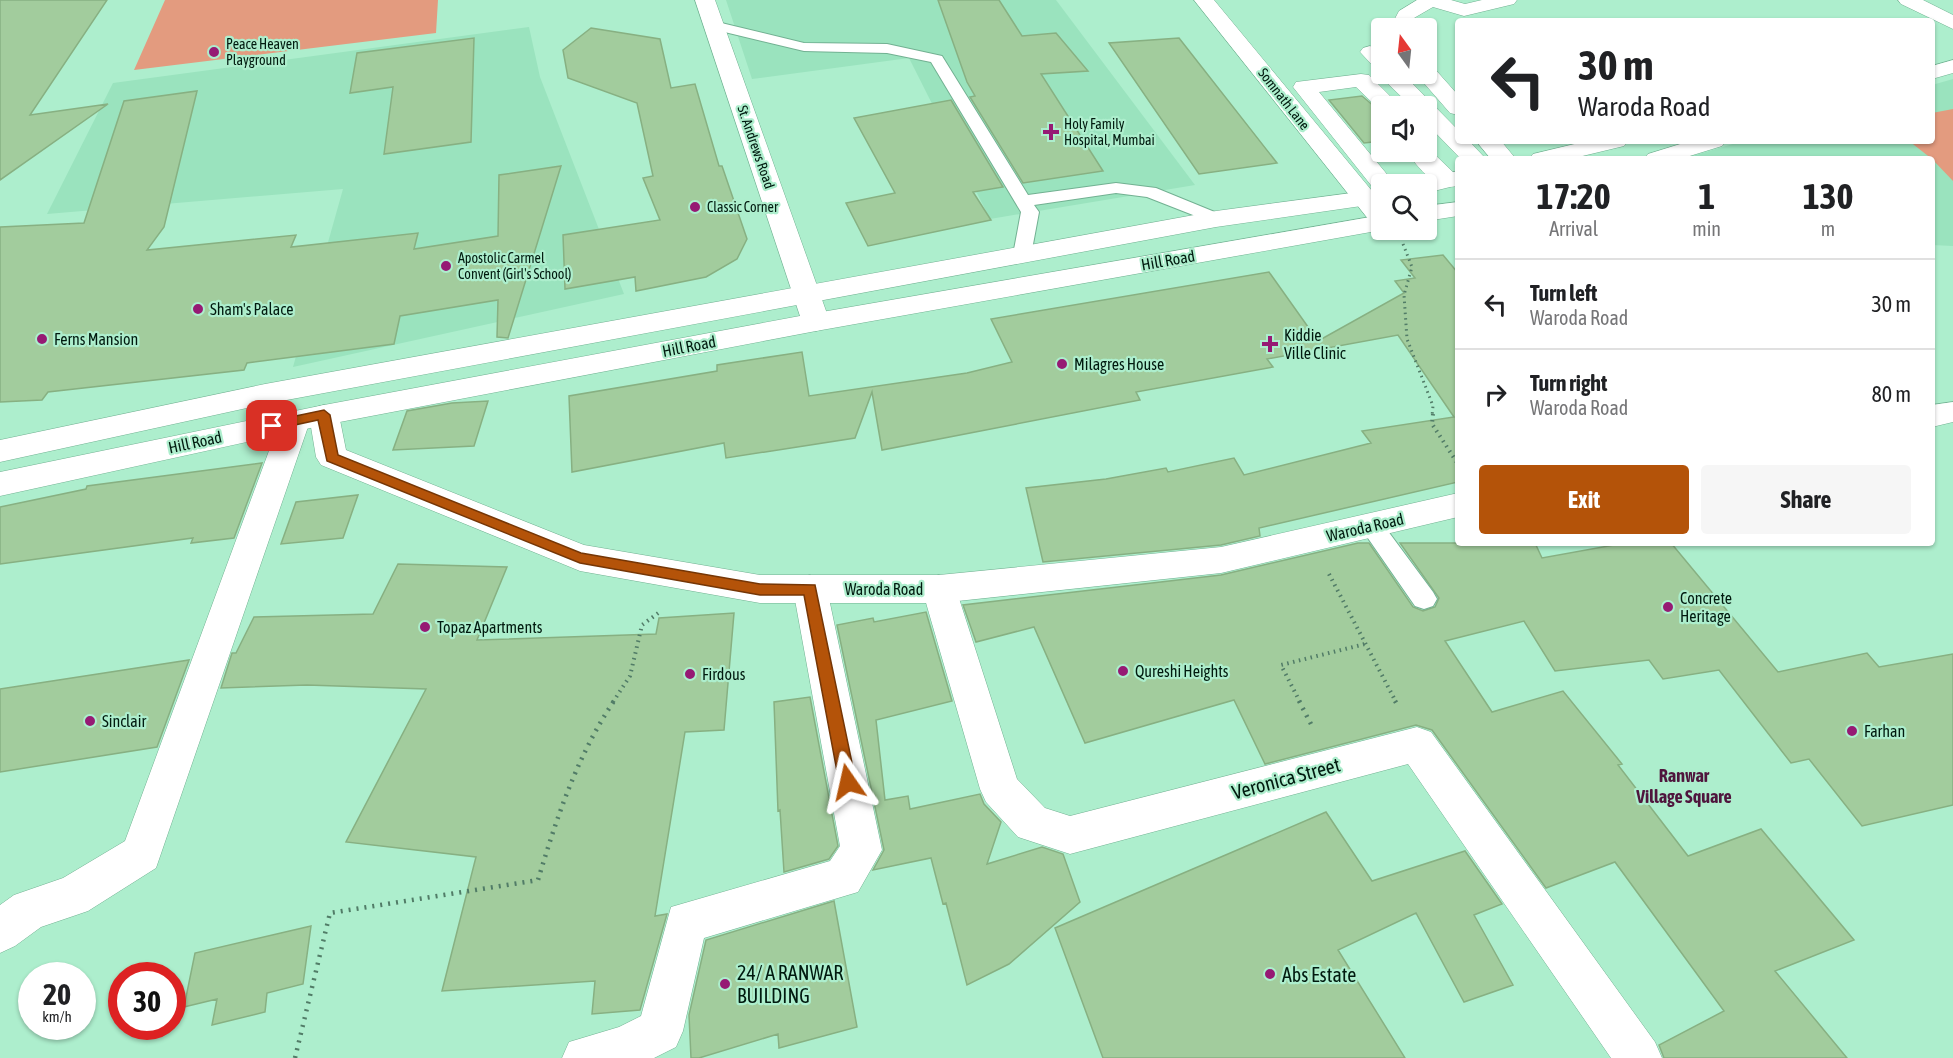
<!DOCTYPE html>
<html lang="en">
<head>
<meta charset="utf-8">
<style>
  :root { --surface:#fff; --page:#f6f6f6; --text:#202124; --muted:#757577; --line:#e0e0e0; --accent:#b45309 }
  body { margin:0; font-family:"Asap Condensed",sans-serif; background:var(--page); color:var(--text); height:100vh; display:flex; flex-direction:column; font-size:22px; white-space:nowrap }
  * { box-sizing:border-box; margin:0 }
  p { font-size:20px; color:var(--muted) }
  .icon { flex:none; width:33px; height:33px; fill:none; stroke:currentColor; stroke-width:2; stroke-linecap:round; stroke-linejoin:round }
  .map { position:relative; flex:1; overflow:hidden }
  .drawer { position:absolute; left:1455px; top:156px; width:480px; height:390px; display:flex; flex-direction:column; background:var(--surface); border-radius:6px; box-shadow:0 2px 4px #0004 }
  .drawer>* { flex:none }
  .banner { position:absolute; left:1455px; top:18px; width:480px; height:126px; border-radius:6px; box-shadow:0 2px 4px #0004; background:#fff; color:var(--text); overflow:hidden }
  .needle { width:39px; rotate:345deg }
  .controls { position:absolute; left:1371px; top:18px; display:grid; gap:12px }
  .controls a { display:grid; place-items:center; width:66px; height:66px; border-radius:6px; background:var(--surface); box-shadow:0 2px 4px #0004; font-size:30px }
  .speed { position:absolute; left:18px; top:962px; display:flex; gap:12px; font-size:30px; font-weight:700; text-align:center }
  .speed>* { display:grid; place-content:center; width:78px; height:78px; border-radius:50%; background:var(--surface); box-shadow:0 2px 4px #0004; line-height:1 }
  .speed small { font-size:15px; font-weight:400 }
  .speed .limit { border:9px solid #d22; background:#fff; color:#111 }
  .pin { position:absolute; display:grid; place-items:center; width:51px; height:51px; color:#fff; margin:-26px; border-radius:12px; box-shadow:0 3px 9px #0006 }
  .me { position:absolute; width:66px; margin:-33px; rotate:349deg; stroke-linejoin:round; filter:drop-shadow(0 0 4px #0008) }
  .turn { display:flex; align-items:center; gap:21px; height:126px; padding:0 24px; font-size:27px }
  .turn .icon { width:78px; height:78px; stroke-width:2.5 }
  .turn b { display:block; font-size:42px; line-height:51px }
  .eta { display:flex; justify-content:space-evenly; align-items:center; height:102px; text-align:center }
  .eta b { font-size:36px; font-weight:700; line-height:42px }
  .action { display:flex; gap:12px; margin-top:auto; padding:12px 24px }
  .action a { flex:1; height:69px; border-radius:6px; background:var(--accent); color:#fff; font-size:24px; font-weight:700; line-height:69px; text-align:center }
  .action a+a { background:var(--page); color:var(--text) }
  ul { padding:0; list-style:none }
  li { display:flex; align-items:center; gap:18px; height:90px; padding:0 24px; border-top:2px solid var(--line) }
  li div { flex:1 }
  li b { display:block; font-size:22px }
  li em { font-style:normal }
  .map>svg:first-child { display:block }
  .built { fill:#9ae3be }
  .green { fill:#e39b7f }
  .building { fill:#a2cc9d; stroke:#87b082; stroke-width:1.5 }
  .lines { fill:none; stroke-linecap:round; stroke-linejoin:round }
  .service-casing { stroke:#72b192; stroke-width:2 }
  .minor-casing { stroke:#72b192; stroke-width:1 }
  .tertiary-casing { stroke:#72b192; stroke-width:1 }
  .secondary-casing { stroke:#72b192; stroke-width:1 }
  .path-far2 { stroke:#517c67; stroke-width:3; stroke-dasharray:1.5 4; stroke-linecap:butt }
  .path-far1 { stroke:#517c67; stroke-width:4; stroke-dasharray:1.5 4.5; stroke-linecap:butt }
  .path { stroke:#517c67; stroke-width:4.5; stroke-dasharray:2 6; stroke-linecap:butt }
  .service { fill:#fff; fill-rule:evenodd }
  .minor { fill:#fff; fill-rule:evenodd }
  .tertiary { fill:#fff; fill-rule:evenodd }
  .secondary { fill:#fff; fill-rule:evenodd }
  .route { fill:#b45309; stroke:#753606; stroke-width:1.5 }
  .poi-dot { fill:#961a74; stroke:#adeecd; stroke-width:2 }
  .labels { text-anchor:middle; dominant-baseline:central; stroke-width:4.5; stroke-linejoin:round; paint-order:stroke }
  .far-poi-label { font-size:14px; fill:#011a0f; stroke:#adeecd; text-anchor:start }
  .far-street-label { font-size:14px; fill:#011a0f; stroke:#adeecd }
  .street-label { font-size:16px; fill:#011a0f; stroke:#adeecd }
  .poi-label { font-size:16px; fill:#011a0f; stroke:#adeecd; text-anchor:start }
  .neighbourhood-label { font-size:18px; font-weight:bold; fill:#4f153d; stroke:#adeecd }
  .near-street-label { font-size:20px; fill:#011a0f; stroke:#adeecd }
  .near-poi-label { font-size:20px; fill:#011a0f; stroke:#adeecd; text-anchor:start }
</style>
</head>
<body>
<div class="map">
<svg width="1953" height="1058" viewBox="0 0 1953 1058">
  <rect width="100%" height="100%" fill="#adeecd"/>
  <!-- built -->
  <path class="built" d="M726,0H1056L1195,185L990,219L909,58L752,79Z
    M529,27L540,77L624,294L293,367L343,189L47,214L113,83Z
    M1953,79V246L1932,245V159H1695L1692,156L1743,141H1932V85Z"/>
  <!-- green -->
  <path class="green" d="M165,0H438L436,33L134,70Z
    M1953,109V181L1932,159L1909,141H1932V113Z"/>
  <!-- building -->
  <path class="building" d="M0,0H107L30,115L108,104L0,180Z
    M938,0H999L1022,36L1056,33L1088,71L1041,74L1103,171L1023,183L970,97L975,96L967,82Z
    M591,28L660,39L671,88L695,84L719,166H722L747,239L737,259L706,277L636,291L635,277L565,289L563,235L660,220L643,178L653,176L637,103L568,78L563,50Z
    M474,38L471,142L384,154L393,87L350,93L357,53Z
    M1179,38L1277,163L1199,174L1109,43Z
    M197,91L164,227L147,250L296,235L291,247L418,233L414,249L498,236L499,175L561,166L508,338L497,337L498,300L400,316L394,344L247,363L244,370L48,392L42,400L0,402V227L84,223L124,101Z
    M1362,96L1382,113V141L1364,143L1329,100Z
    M951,100L1003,187L973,192L991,220L868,246L846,203L895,193L854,118Z
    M1443,255L1458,273V482L1259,528L1260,536L1221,545L1043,562L1026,488L1106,479L1166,468L1168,472L1234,458L1244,475L1371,443L1362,431L1454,417L1398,335L1267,359L1273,367L1136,392L1140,400L882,450L872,392L855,438L726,458L724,443L572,472L569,396L717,371V365L802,352L809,396L967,373L1012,362L991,319L1269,272L1318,341L1404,293L1395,281L1415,278L1401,260Z
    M488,401L474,446L393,450L407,411L452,403Z
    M262,463L234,538L191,543L193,538L0,564V507L86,489L87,486Z
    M358,495L343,538L281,544L296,502Z
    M1358,543H1369L1413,607L1423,611L1435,607L1439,598L1400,543H1535L1542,558L1625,543H1671L1778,672L1867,653L1879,667L1953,654V805L1862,826L1809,759L1791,763L1719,670L1663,679L1649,660L1555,671L1524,621L1445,641L1492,712L1563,691L1622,764L1618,765L1688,856L1761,829L1854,940L1775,971L1847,1058H1664L1659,1045L1724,1011L1615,862L1546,888L1432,730L1416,725L1265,764L1234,700L1085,743L1034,627L976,642L963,605L1221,575Z
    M398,564L507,567L477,640L656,634L659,618L734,613L724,730L685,732L655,916L667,914L640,1010L592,1014L595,981L442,991L476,857L346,842L426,689L307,685L221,688L232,653H236L254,617L373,614Z
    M926,612L952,701L876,720L885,800L908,796L910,809L980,794L984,804L1001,822L987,864L1042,847L1063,854L1080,902L1009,964L967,985L946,903L943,904L931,858L873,870L884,850L837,625L873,618L874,622Z
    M189,660L157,747L0,772V689Z
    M810,697L838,846L829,859L784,872L780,810L778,811L774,702Z
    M1326,812L1372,881L1465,851L1502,904L1474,915L1513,985L1464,1002L1416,913L1338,950L1405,1058H1103L1055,928Z
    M834,901L857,1027L779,1048L778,1034L699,1058H691L689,1015L706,940Z
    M311,926L303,984L267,993L265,1012L212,1025L217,999L184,1007L195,953Z"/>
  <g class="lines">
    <defs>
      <path id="service" d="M713,21L804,43L887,44L942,56L1028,195L1116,183L1156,188L1222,215L1225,219L1216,224L1147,197L1116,193L1034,205L1039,212L1031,255L1029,259H1015L1013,255L1021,212L931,62L887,53L804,51L708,28L706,25Z
        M1371,516L1379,519L1433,592L1437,599L1433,606L1424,609L1415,606L1363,531L1359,525L1363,519Z"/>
      <path id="minor" d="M695,0H715L830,322L826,328L816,331L806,328L802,322Z
        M1194,0H1214L1382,203V227L1373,225Z
        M1417,0H1451L1465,4L1482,0H1517L1514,4L1464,16L1433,7L1414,18L1410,28H1390L1399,11Z
        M1898,0H1923L1953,15V29L1901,4Z
        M1370,46L1382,52V70L1375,68L1360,52L1363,48Z
        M1426,67L1434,68L1458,95V115L1450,113L1416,74H1426Z
        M1382,72L1403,74L1458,130V141H1469L1486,159H1461L1426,123V106H1411L1383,79Z
        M1361,74L1369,75L1400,106H1382L1381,111L1356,87L1319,92L1395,184H1382V191L1374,189L1293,87L1296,82L1304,81Z
        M1476,141H1501L1516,159H1491Z
        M1427,147L1457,176V186C1437,191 1418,168 1407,152H1426Z
        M295,410L306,414L310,421L156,868L88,911L41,927L15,946L0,953V905L14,895L63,878L125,841L280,421L284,414Z
        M810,575L822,579L827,589L882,850L858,892L704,938L683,1031L676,1047L654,1058H562L569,1042L619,1027L641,1016L671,907L830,861L840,846L793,589L798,579Z
        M939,575L951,579L956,589L1017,779L1045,808L1070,816L1417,727L1431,732L1655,1042L1662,1058H1611L1408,764L1070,854L1018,837L986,802L980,789L922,589L927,579Z"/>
      <path id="tertiary" d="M1953,402V422L1932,427V405Z
        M324,405L335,408L339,415L346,450L584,545L760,575H939L1221,547L1458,493V517L1221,573L939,603H760L580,571L321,465L316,457L309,415L313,408Z"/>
      <path id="secondary" d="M1953,60V73L1932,79V66Z
        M1587,141H1628L1624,146L1570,159H1529L1533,154Z
        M1690,141H1726L1722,146L1680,159H1644L1648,154Z
        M1458,171V185L1426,193V184H1415L1417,181Z
        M1382,189V203L1216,227L265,404L0,462V440L265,384L1216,211Z
        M1458,202V216L1426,221V206Z
        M1382,215V230L816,331L324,425L0,496V472L324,405L816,313Z"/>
    </defs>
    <!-- service casing -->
    <use href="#service" class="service-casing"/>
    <!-- minor casing -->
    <use href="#minor" class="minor-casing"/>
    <!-- tertiary casing -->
    <use href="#tertiary" class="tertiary-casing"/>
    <!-- secondary casing -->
    <use href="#secondary" class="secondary-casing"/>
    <!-- path-far2 -->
    <path class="path-far2" d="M1403,244L1412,267L1404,295L1407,339L1433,406L1432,416"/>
    <!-- path-far1 -->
    <path class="path-far1" d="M1433,414L1432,424L1458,464
      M1329,574L1396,702
      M613,702L630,676L642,625L661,611
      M1300,702L1281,665L1365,644"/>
    <!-- path -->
    <path class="path" d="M1299,701L1313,728
      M1395,701L1398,706
      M295,1058L330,913L538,880C557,817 577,756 614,701"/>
    <!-- service -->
    <use href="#service" class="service"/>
    <!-- minor -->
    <use href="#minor" class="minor"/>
    <!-- tertiary -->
    <use href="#tertiary" class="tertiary"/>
    <!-- secondary -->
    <use href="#secondary" class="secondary"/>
  </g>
  <!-- route -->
  <path class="route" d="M324,410L330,415L338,455L581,553L760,584L815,585L856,782L853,788L848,790L842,788L839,782L804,595H760L580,563L327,461L318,420L272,430L266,426L272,421Z"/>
  <!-- markers -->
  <g class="poi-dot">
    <circle cx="214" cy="52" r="6"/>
    <path d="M1048 123h6v6h6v6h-6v6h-6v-6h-6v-6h6z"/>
    <circle cx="695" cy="207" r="6"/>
    <circle cx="446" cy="266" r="6"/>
    <circle cx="198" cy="309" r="6"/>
    <circle cx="42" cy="339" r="6"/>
    <path d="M1267 335h6v6h6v6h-6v6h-6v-6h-6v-6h6z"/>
    <circle cx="1062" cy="364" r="6"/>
    <circle cx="1668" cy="607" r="6"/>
    <circle cx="425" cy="627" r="6"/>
    <circle cx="1123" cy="671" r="6"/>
    <circle cx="690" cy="674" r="6"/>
    <circle cx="90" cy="721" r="6"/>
    <circle cx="1852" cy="731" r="6"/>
    <circle cx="1270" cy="974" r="6"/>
    <circle cx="725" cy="984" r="6"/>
  </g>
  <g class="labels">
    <!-- far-poi labels -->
    <g class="far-poi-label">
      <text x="226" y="44">Peace Heaven<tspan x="226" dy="16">Playground</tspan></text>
      <text x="1064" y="124">Holy Family<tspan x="1064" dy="16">Hospital, Mumbai</tspan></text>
      <text x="707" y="207">Classic Corner</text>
      <text x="458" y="258">Apostolic Carmel<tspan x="458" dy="16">Convent (Girl's School)</tspan></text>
    </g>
    <!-- far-street labels -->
    <g class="far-street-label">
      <text transform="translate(1284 99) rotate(52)">Somnath Lane</text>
      <text transform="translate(756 147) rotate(71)">St. Andrews Road</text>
    </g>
    <!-- street labels -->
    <g class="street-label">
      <text transform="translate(1168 260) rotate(-10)">Hill Road</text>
      <text transform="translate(689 346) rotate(-11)">Hill Road</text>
      <text transform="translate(195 442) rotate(-12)">Hill Road</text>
      <text transform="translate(1365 527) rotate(-13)">Waroda Road</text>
      <text x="884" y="589">Waroda Road</text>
    </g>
    <!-- poi labels -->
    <g class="poi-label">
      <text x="210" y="309">Sham's Palace</text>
      <text x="1284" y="335">Kiddie<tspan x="1284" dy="18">Ville Clinic</tspan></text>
      <text x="54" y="339">Ferns Mansion</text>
      <text x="1074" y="364">Milagres House</text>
      <text x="1680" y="598">Concrete<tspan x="1680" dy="18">Heritage</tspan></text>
      <text x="437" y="627">Topaz Apartments</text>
      <text x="1135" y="671">Qureshi Heights</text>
      <text x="702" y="674">Firdous</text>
      <text x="102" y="721">Sinclair</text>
      <text x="1864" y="731">Farhan</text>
    </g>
    <!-- neighbourhood labels -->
    <g class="neighbourhood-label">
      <text x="1684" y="775">Ranwar<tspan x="1684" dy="21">Village Square</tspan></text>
    </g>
    <!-- near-street labels -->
    <g class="near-street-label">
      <text transform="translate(1286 778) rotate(-15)">Veronica Street</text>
    </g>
    <!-- near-poi labels -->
    <g class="near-poi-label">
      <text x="737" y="972">24/ A RANWAR<tspan x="737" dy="23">BUILDING</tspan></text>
      <text x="1282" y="974">Abs Estate</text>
    </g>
  </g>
</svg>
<div class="controls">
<a><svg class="needle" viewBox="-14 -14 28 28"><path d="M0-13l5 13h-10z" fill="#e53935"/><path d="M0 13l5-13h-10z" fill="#757577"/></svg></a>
<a><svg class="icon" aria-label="sound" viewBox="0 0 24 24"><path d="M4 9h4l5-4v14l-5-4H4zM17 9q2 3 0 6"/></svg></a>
<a><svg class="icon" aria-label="search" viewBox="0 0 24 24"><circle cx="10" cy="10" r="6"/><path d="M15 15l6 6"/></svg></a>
</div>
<div class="speed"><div>20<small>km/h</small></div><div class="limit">30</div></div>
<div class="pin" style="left:272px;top:426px;background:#d93025"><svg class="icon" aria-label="arrive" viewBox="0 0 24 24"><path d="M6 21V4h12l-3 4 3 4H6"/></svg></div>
<svg class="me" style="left:848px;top:782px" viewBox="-20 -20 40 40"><path d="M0-17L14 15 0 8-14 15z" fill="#b45309" stroke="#fff" stroke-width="4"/></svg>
<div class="banner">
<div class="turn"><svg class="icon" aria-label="left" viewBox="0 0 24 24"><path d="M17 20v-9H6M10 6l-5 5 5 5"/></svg><div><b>30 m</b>Waroda Road</div></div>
</div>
<section class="drawer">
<div class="eta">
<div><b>17:20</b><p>Arrival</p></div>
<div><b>1</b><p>min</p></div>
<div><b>130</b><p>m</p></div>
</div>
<ul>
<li><svg class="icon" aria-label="left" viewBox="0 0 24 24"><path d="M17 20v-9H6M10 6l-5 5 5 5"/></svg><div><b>Turn left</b><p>Waroda Road</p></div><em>30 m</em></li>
<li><svg class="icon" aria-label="right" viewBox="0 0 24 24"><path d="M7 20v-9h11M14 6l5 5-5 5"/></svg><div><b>Turn right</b><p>Waroda Road</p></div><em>80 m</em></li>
</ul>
<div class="action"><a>Exit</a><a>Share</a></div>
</section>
</div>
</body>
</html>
